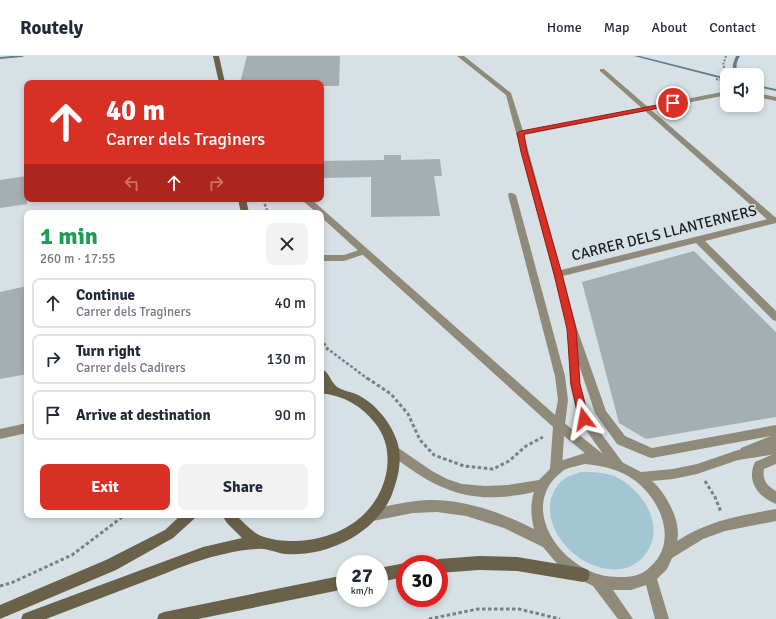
<!DOCTYPE html>
<html lang="en">
<head>
<meta charset="utf-8">
<style>
  :root { --surface:#fff; --page:#f2f2f3; --text:#1f2937; --muted:#747a83; --line:#e0e1e3; --accent:#d93025 }
  body { margin:0; font-family:Signika,sans-serif; background:var(--page); color:var(--text); height:100vh; display:flex; flex-direction:column; font-size:15px; white-space:nowrap }
  * { box-sizing:border-box; margin:0 }
  p { font-size:13px; color:var(--muted) }
  .icon { flex:none; width:22px; height:22px; fill:none; stroke:currentColor; stroke-width:2; stroke-linecap:round; stroke-linejoin:round }
  .map { position:relative; flex:1; overflow:hidden }
  .drawer { position:absolute; left:24px; top:154px; width:300px; height:308px; display:flex; flex-direction:column; background:var(--surface); border-radius:8px; box-shadow:0 2px 6px #0003 }
  .drawer>* { flex:none }
  .top-card { position:absolute; left:24px; top:24px; width:300px; height:122px; border-radius:8px; box-shadow:0 2px 6px #0003; background:#d93025; color:#fff; overflow:hidden }
  .tools { position:absolute; left:720px; top:12px; display:grid; gap:8px }
  .tools a { display:grid; place-items:center; width:44px; height:44px; border-radius:8px; background:var(--surface); box-shadow:0 2px 6px #0003; font-size:20px }
  .speed { position:absolute; left:336px; top:499px; display:flex; gap:8px; font-size:20px; font-weight:700; text-align:center }
  .speed>* { display:grid; place-content:center; width:52px; height:52px; border-radius:50%; background:var(--surface); box-shadow:0 2px 6px #0003; line-height:1 }
  .speed small { font-size:10px; font-weight:400 }
  .speed .limit { border:6px solid #d22; background:#fff; color:#111 }
  .pin { position:absolute; display:grid; place-items:center; width:34px; height:34px; color:#fff; margin:-17px; border:2px solid #fff; border-radius:50%; box-shadow:0 1px 4px #0007 }
  .me { position:absolute; width:44px; margin:-22px; rotate:347deg; stroke-linejoin:round; filter:drop-shadow(0 0 3px #0008) }
  .turn { display:flex; align-items:center; gap:14px; height:84px; padding:0 16px; font-size:18px }
  .turn .icon { width:52px; height:52px; stroke-width:2.5 }
  .turn b { display:block; font-size:28px; line-height:34px }
  .lanes { display:flex; align-items:center; height:38px; padding:0 16px; background:#0003; justify-content:center; gap:20px; direction:ltr }
  .lanes .off { opacity:.35 }
  .round { display:grid; place-items:center; flex:none; width:42px; height:42px; border-radius:8px; background:var(--page) }
  .overview { display:flex; align-items:center; justify-content:space-between; height:68px; padding:0 16px }
  h1 { font-size:24px; font-weight:800; line-height:30px; color:#1e9e55 }
  .cta { display:flex; gap:8px; margin-top:auto; padding:8px 16px }
  .cta a { flex:1; height:46px; border-radius:8px; background:var(--accent); color:#fff; font-size:16px; font-weight:800; line-height:46px; text-align:center }
  .cta a+a { background:var(--page); color:var(--text) }
  ul { padding:0; list-style:none }
  li { display:flex; align-items:center; gap:12px; height:50px; margin:0 8px 6px; padding:0 8px; border:2px solid var(--line); border-radius:8px }
  li div { flex:1 }
  li b { display:block; font-size:15px }
  li em { font-style:normal }
  header { display:flex; align-items:center; gap:24px; box-sizing:border-box; height:56px; padding:0 20px; background:var(--surface); border-bottom:1px solid var(--line) }
  header strong { font-size:19px }
  nav { display:flex; gap:22px; margin-inline-start:auto; font-size:14px }
  .map>svg:first-child { display:block }
  .green { fill:#a3c6d3 }
  .lines { fill:none; stroke-linecap:round; stroke-linejoin:round }
  .stream { fill:#607f8c; fill-rule:evenodd }
  .building { fill:#a5aeb1 }
  .path-far2 { stroke:#7a8184; stroke-width:2; stroke-dasharray:2 1.5; stroke-linecap:butt }
  .path-far1 { stroke:#7a8184; stroke-width:2.5; stroke-dasharray:3 2; stroke-linecap:butt }
  .path { stroke:#7a8184; stroke-width:3; stroke-dasharray:3.5 2.5; stroke-linecap:butt }
  .service { fill:#8f8a7a; fill-rule:evenodd }
  .pedestrian { fill:#8f8a7a; fill-rule:evenodd }
  .minor { fill:#8f8a7a; fill-rule:evenodd }
  .tertiary { fill:#8f8a7a; fill-rule:evenodd }
  .secondary { fill:#69614a; fill-rule:evenodd }
  .route { fill:#d93025; stroke:#8d1f18 }
  .labels { text-anchor:middle; dominant-baseline:central; stroke-width:3; stroke-linejoin:round; paint-order:stroke }
  .street-label { font-size:15px; fill:#1b1e20; stroke:#d7e1e5 }
</style>
</head>
<body>
<header>
<strong>Routely</strong>
<nav><a>Home</a><a>Map</a><a>About</a><a>Contact</a></nav>
</header>
<div class="map">
<svg width="776" height="563" viewBox="0 0 776 563">
  <rect width="100%" height="100%" fill="#d7e1e5"/>
  <!-- green -->
  <path class="green" d="M581,416C592,416 603,416 614,420C641,432 666,468 647,496C619,538 547,497 550,449C551,438 557,427 567,421C571,419 576,418 581,416Z"/>
  <g class="lines">
    <!-- stream -->
    <path class="stream" d="M11,0H24L22,1L0,3V1Z
      M634,0H640L727,22V24Z
      M736,0H740C736,7 735,12 739,19H735C731,12 733,7 736,0Z
      M757,29L776,33V35L757,31Z"/>
  </g>
  <!-- building -->
  <path class="building" d="M247,0H340L339,30H321V27H240Z
    M384,99H401V104L440,103L442,120H434L440,160L371,161V121L321,122V105L384,104Z
    M27,120V148L0,152V124Z
    M694,195L776,276V361L646,383L619,367L582,226Z
    M27,230V318L0,323V236Z"/>
  <g class="lines">
    <!-- path-far2 -->
    <path class="path-far2" d="M726,0L723,9L728,19
      M716,23L725,25"/>
    <!-- path-far1 -->
    <path class="path-far1" d="M263,143L268,157
      M321,283L328,293L368,323
      M321,295L328,293"/>
    <!-- path -->
    <path class="path" d="M367,322L391,338L408,358L420,384L434,399L464,410L493,413L509,405L526,390L543,381
      M705,425L715,441L721,456
      M0,530L11,527L72,499L125,459
      M429,563L478,553H519L560,563"/>
    <!-- service -->
    <path class="service" d="M509,137H512L516,139L565,320L568,344L565,369L563,372L559,374L555,372L553,369L558,344L555,320L508,139Z
      M365,192L369,195L368,197L344,205H321V199H344Z
      M27,367V377L0,383V373Z"/>
    <!-- pedestrian -->
    <path class="pedestrian" d="M600,13H604L776,162V167H771L600,15Z"/>
    <!-- minor -->
    <path class="minor" d="M457,0H464L511,37L523,75L727,35V39L524,79L561,214L776,161V167L705,185L776,255V265L773,264L696,187L563,220L577,273L606,355L625,380L652,392L776,369V388L745,401L741,400L739,396L741,392L771,380L652,402L648,401L617,388L595,357L579,309L580,328L589,361L623,407L621,411L617,412L613,411L606,402L605,407L601,408L597,407L564,380L562,413L560,417L556,418L552,417L550,413L553,371L321,161V157H317L303,145L302,143H311L563,366L603,398L578,363L570,328L568,287L571,284L506,39Z
      M757,37L776,41V45L757,41Z
      M776,397V408L764,413C762,424 767,430 776,435V448C758,441 746,425 755,406Z"/>
    <!-- tertiary -->
    <path class="tertiary" d="M776,388V398L738,404L697,418L673,423L652,425C666,437 682,466 677,485C710,464 739,460 776,453V465L725,475L703,483L672,502L667,513L657,523L669,563H655L646,529L631,534H613L633,563H618L593,530L570,519L559,510L543,491L504,472L466,460L437,456L413,457L373,465L369,463L367,459L369,455L373,453C391,449 409,445 428,444C465,443 502,457 534,473C531,461 530,449 534,436C471,450 439,436 390,398L388,394L390,390L394,389L432,415L447,423L462,428L485,430L508,429L539,424L557,406L585,397L610,400L641,416L673,413L697,408L738,394ZM585,408C601,410 614,412 628,420C658,437 681,484 650,511C642,519 633,521 622,521C611,521 600,520 590,515C551,498 521,445 564,414C570,411 578,410 585,408Z"/>
    <!-- secondary -->
    <path class="secondary" d="M213,0H219L225,27H219Z
      M238,143H246L249,157H241Z
      M321,313C329,315 330,325 337,331C341,334 351,336 356,338C375,347 390,365 397,385C403,404 398,423 391,441C373,479 326,501 285,498C276,497 267,492 258,493C240,494 223,498 205,503C187,508 169,516 151,523C116,536 81,550 46,563H21L23,558L28,556L203,491L242,482L227,467L222,459H236C243,466 250,474 259,479C270,484 283,485 295,485C339,484 380,459 387,413C389,396 386,381 375,367C361,349 344,340 321,337V329H324L321,325Z
      M181,459H196L194,463L173,482L116,514L0,563V549L106,504L165,474Z
      M479,500L517,501L583,512L588,514L590,519L588,524L583,526L517,515L479,514L439,517V508H433L434,505L439,503Z
      M405,507L406,508H405V521L379,526V512Z
      M345,519V533L198,563H157L159,558L164,556Z"/>
  </g>
  <!-- route -->
  <path class="route" d="M673,46H675V49L524,78L527,96L562,218L576,273L580,328L589,363L587,366L584,367L580,366L579,363L571,328L567,273L554,218L521,96L517,77L521,75Z"/>
  <g class="labels">
    <!-- street labels -->
    <g class="street-label">
      <text transform="translate(664 177) rotate(-14)">CARRER DELS LLANTERNERS</text>
    </g>
  </g>
</svg>
<div class="tools">
<a><svg class="icon" aria-label="sound" viewBox="0 0 24 24"><path d="M4 9h4l5-4v14l-5-4H4zM17 9q2 3 0 6"/></svg></a>
</div>
<div class="speed"><div>27<small>km/h</small></div><div class="limit">30</div></div>
<div class="pin" style="left:673px;top:47px;background:#d93025"><svg class="icon" aria-label="arrive" viewBox="0 0 24 24"><path d="M6 21V4h12l-3 4 3 4H6"/></svg></div>
<svg class="me" style="left:584px;top:363px" viewBox="-20 -20 40 40"><path d="M0-17L14 15 0 8-14 15z" fill="#d93025" stroke="#fff" stroke-width="4"/></svg>
<div class="top-card">
<div class="turn"><svg class="icon" aria-label="ahead" viewBox="0 0 24 24"><path d="M12 20V5M6 11l6-6 6 6"/></svg><div><b>40 m</b>Carrer dels Traginers</div></div>
<div class="lanes"><svg class="icon off" aria-label="left" viewBox="0 0 24 24"><path d="M17 20v-9H6M10 6l-5 5 5 5"/></svg><svg class="icon" aria-label="ahead" viewBox="0 0 24 24"><path d="M12 20V5M6 11l6-6 6 6"/></svg><svg class="icon off" aria-label="right" viewBox="0 0 24 24"><path d="M7 20v-9h11M14 6l5 5-5 5"/></svg></div>
</div>
<section class="drawer">
<div class="overview"><div><h1>1 min</h1><p>260 m · 17:55</p></div><a class="round"><svg class="icon" aria-label="close" viewBox="0 0 24 24"><path d="M6 6l12 12M18 6L6 18"/></svg></a></div>
<ul>
<li><svg class="icon" aria-label="ahead" viewBox="0 0 24 24"><path d="M12 20V5M6 11l6-6 6 6"/></svg><div><b>Continue</b><p>Carrer dels Traginers</p></div><em>40 m</em></li>
<li><svg class="icon" aria-label="right" viewBox="0 0 24 24"><path d="M7 20v-9h11M14 6l5 5-5 5"/></svg><div><b>Turn right</b><p>Carrer dels Cadirers</p></div><em>130 m</em></li>
<li><svg class="icon" aria-label="arrive" viewBox="0 0 24 24"><path d="M6 21V4h12l-3 4 3 4H6"/></svg><div><b>Arrive at destination</b></div><em>90 m</em></li>
</ul>
<div class="cta"><a>Exit</a><a>Share</a></div>
</section>
</div>
</body>
</html>
